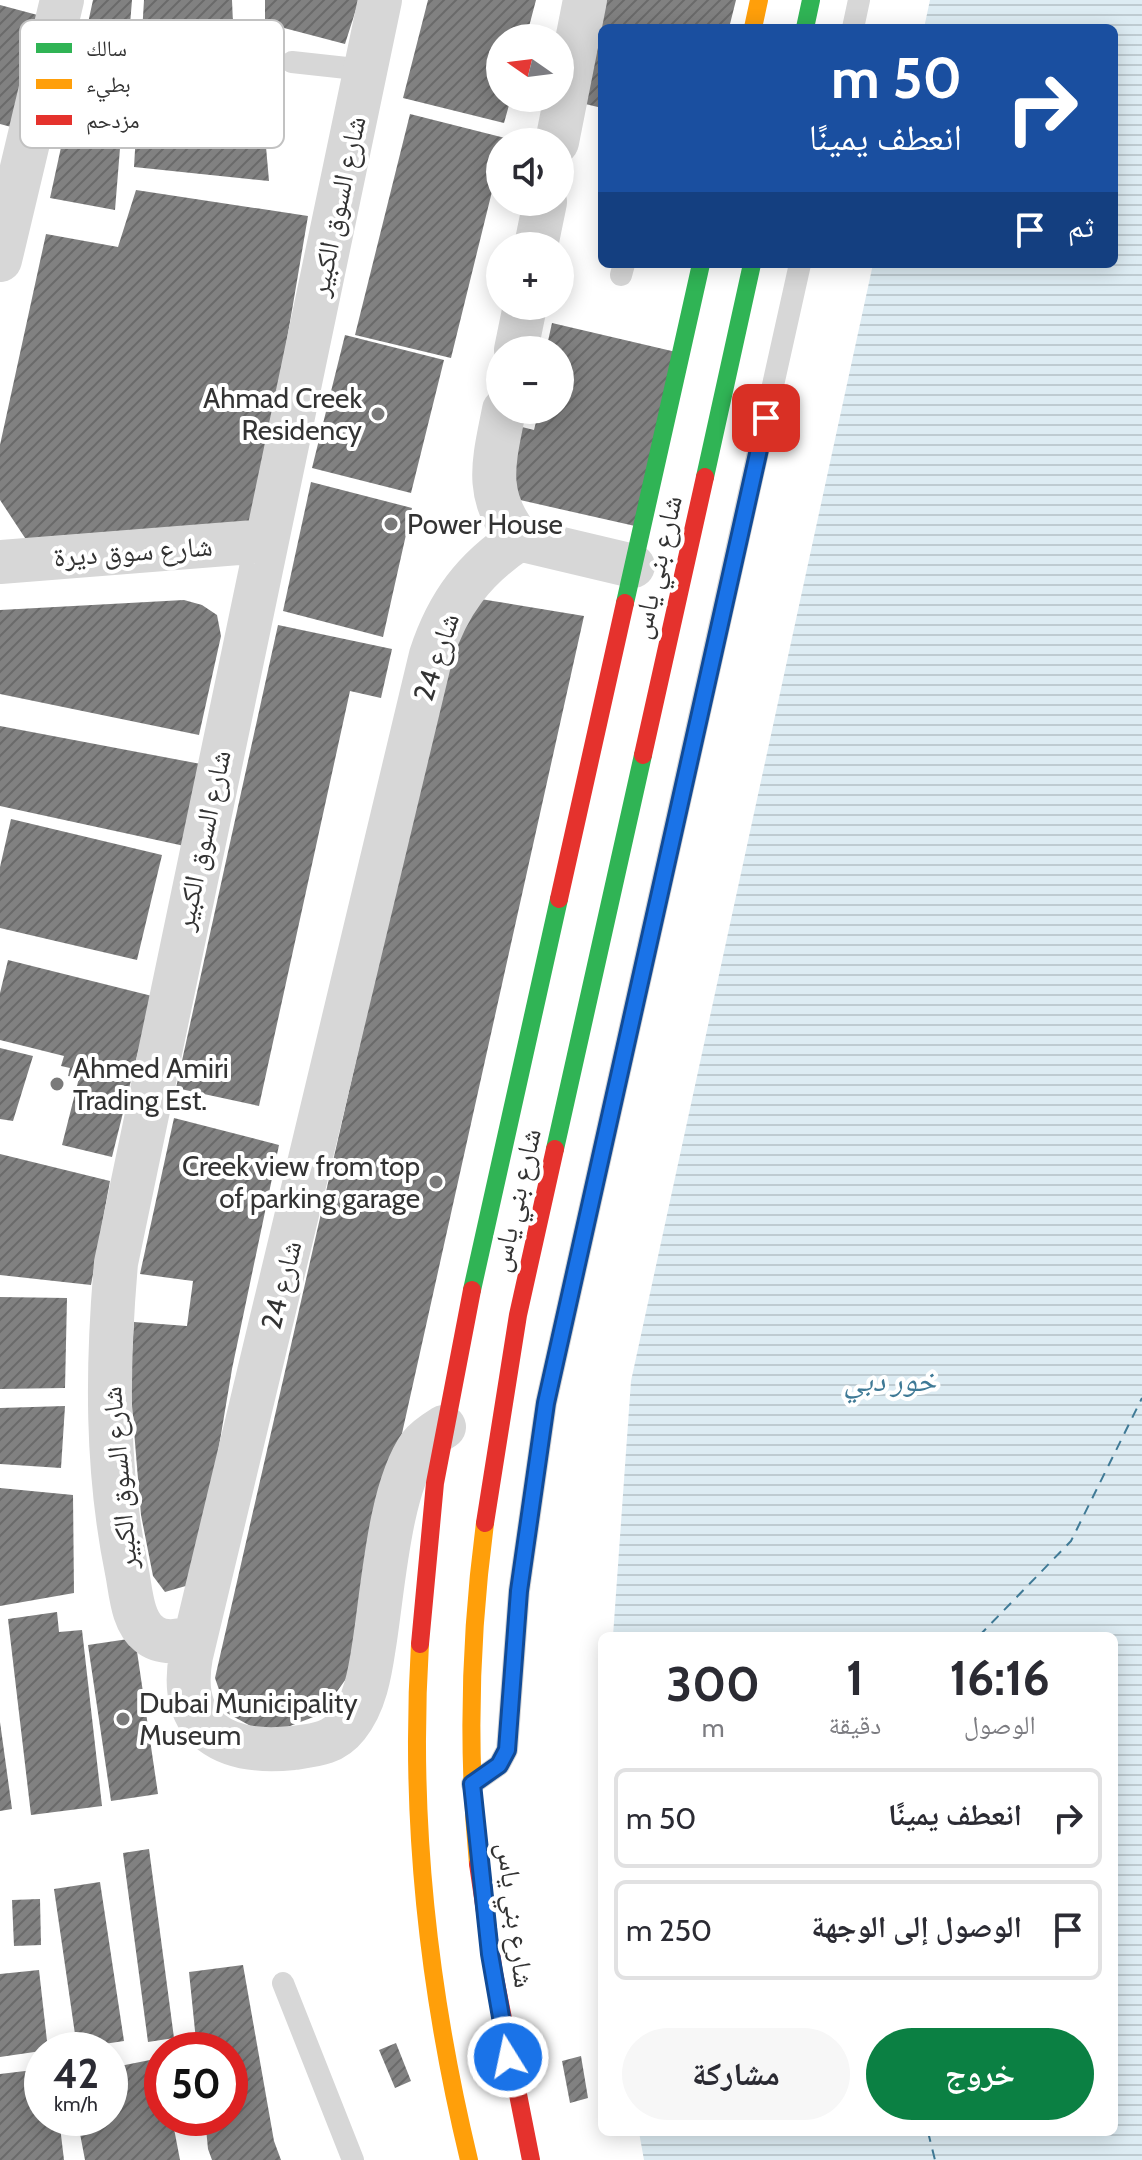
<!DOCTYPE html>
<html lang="ar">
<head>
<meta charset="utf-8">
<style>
  :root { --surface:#fff; --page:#f7f7f7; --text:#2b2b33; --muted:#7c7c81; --line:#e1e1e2; --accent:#0b8043 }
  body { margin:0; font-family:Cabin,"Noto Naskh Arabic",sans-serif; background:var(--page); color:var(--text); direction:rtl; height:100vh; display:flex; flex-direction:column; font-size:30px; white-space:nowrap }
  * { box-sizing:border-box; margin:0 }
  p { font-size:26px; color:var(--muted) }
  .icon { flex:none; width:44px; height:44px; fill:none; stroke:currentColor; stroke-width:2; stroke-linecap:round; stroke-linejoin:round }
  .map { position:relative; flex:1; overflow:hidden; direction:ltr }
  .sheet { position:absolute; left:598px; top:1632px; width:520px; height:504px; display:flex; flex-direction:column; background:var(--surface); border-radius:12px; box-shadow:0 4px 20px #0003; direction:rtl }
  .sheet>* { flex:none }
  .hud { position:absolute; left:598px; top:24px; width:520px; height:244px; border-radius:12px; box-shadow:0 4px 20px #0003; direction:rtl; background:#1a4fa0; color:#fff; overflow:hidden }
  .needle { width:52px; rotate:284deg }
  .controls { position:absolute; left:486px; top:24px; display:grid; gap:16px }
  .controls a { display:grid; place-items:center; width:88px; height:88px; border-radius:50%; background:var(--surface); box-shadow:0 4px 20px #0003; font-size:40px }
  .speed { position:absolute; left:24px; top:2032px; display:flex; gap:16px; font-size:40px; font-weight:700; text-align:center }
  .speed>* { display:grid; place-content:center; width:104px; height:104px; border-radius:50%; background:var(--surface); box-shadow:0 4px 20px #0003; line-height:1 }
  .speed small { font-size:20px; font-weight:400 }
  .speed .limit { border:12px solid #d22; background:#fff; color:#111 }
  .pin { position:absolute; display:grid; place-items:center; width:68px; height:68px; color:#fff; margin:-34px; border-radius:16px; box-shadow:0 4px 12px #0006 }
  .me { position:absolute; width:88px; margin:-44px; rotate:350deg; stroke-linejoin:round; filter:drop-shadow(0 0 6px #0008) }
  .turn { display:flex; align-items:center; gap:28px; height:168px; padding:0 24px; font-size:36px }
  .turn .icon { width:104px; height:104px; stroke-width:2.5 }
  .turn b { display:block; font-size:56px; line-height:68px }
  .then { display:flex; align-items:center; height:76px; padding:0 24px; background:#0003; gap:16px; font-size:30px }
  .eta { display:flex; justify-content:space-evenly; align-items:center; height:136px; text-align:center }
  .eta b { font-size:48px; font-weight:700; line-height:56px }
  .action { display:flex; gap:16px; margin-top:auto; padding:16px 24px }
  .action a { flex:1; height:92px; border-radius:48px; background:var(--accent); color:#fff; font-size:32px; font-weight:700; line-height:92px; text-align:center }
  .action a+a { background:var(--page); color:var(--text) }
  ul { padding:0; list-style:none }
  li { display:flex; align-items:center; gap:24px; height:100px; margin:0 16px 12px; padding:0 8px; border:4px solid var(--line); border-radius:12px }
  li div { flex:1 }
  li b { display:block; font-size:30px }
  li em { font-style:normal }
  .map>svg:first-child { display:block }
  .water { fill:url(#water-rules) }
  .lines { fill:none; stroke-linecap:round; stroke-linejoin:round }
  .ferry { stroke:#3f7a96; stroke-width:2; stroke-dasharray:10 8; stroke-linecap:butt }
  .building { fill:url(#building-hatch) }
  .lane { stroke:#d7d7d7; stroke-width:22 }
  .street { stroke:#d7d7d7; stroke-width:44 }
  .fast { stroke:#30b455; stroke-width:18 }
  .slow { stroke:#ff9f0a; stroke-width:18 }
  .jam { stroke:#e5322d; stroke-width:18 }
  .route-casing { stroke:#114b97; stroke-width:20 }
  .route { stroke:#1a73e8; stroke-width:14 }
  .poi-dot { fill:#7a7a7a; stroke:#fff; stroke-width:3 }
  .labels { text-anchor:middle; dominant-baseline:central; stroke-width:8; stroke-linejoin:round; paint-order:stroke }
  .street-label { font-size:28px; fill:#333; stroke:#fff }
  .poi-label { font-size:28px; fill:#333; stroke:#fff; text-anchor:start }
  .water-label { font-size:30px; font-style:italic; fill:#3f7a96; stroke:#fff }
  .key { fill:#fff; stroke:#c2c2c2; stroke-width:2 }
  .key-label { font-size:22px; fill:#333 }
</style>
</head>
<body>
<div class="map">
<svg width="1142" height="2160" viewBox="0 0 1142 2160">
  <defs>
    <pattern id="water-rules" width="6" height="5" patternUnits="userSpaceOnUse" patternTransform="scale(2)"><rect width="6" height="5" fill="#ddecf3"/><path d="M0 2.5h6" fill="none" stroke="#becbd1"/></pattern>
    <pattern id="building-hatch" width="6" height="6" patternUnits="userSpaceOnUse" patternTransform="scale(2)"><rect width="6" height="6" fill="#818181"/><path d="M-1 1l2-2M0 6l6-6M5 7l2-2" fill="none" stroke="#6a6a6a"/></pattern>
  </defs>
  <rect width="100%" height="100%" fill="#fff"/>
  <!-- water -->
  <path class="water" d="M930,0H1142V2160H644L639,2132H1114V1636H613L631,1381L873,264H1114V28H924Z"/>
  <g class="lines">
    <!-- ferry -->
    <path class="ferry" d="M979,1636L1071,1541L1142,1398
      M928,2132L935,2160"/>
  </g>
  <!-- building -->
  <path class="building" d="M93,0H132L115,210L50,198Z
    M144,0H232L237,117L264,124L269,181L134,167Z
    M265,0H359L345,44L265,23Z
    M428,0H536L526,38H500V98H511L504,123L403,98Z
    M602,0H736L729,28H602V108L577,102Z
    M0,5L45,17L19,129L0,124Z
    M410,114L505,138L500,142V159L451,358L355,335Z
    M136,190L308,216L256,522L29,544L0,500V445L46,234L118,247Z
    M552,323L676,352L635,526L502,496L518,426L534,430L539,410H560V350H546Z
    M345,335L444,360L411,493L312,468Z
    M311,482L412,508L383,637L283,611Z
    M462,596L584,616L348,1676L321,1714L267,1735L227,1713L215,1678Z
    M184,600L202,605L217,615L221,636L199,735L0,694V610Z
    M278,625L392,649L381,698L350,691L259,1106L176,1088Z
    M0,726L206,765L189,847L0,806Z
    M11,819L162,855L137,960L0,928V867Z
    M8,960L152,996L112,1157L62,1145L79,1078L68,1076L70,1068L61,1066L64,1056L0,1040V993Z
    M0,1048L33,1056L13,1121L0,1119Z
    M174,1118L279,1145L232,1369L196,1583L165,1592L153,1576L141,1515L130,1382L134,1322L187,1326L193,1281L140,1274Z
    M0,1154L110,1181L91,1285L0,1275Z
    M0,1297L67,1298L65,1388L0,1389Z
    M65,1406L61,1468L0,1464V1408Z
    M0,1488L73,1495L74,1593L0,1606Z
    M57,1612L59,1632L82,1630L102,1806L31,1815L8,1619Z
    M135,1638L158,1794L111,1801L88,1645Z
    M0,1722L12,1809L0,1811Z
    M149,1849L174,2038L148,2042L123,1853Z
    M100,1882L124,2041L77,2048L54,1889Z
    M40,1899L41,1945L14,1946L12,1900Z
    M243,1965L274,2141L281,2160H212L208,2149L205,2118H230V2050H197L189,1972Z
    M39,1970L48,2050L0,2057V1974Z
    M396,2043L411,2081L395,2088L379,2050Z
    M581,2056L588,2098L570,2103L562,2061Z
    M160,2058L162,2118H172L180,2160H85L77,2118H110V2068Z
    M42,2069V2118H59L64,2160H0V2074Z"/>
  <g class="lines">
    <!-- lane -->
    <path class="lane" d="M853,28L859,0
      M292,62L365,70
      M621,275L624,264
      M472,1784L499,1765L507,1750L519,1591L546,1403L800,264
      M283,1983L353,2160"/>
    <!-- street -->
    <path class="street" d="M557,142L585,0
      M536,246L545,202
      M0,260L62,0
      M516,350L525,306
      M504,410C494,461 483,495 519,539
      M519,539L633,566
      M0,562L265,541
      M444,1427C436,1432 426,1438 420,1446C389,1490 383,1591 374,1646C370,1673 365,1704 347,1726C333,1744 315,1745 293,1748C227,1755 177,1731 191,1656L431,655C448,603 474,569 519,539
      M195,1637C181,1641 162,1645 149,1634C132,1621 131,1592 127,1572C106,1469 107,1367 116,1263L380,0"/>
    <!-- fast -->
    <path class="fast" d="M805,28L811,0
      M705,477L752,264
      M625,603L701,264
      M555,1149L643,755
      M472,1290L559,899"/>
    <!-- slow -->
    <path class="slow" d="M753,28L759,0
      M420,1644C409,1819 428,1990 469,2160
      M478,1864C467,1750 470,1636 485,1523"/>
    <!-- jam -->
    <path class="jam" d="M643,755L705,477
      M559,899L625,603
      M485,1523L518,1315L555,1149
      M420,1644L435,1483L472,1290
      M478,1864L494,1973L531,2160"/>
  </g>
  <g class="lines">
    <defs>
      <path id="route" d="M508,2057L490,1954L472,1784L499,1765L507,1750L519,1591L546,1403L766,418"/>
    </defs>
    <!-- route casing -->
    <use href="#route" class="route-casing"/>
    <!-- route -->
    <use href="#route" class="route"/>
  </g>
  <!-- markers -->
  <g class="poi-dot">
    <circle cx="378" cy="414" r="8"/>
    <circle cx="391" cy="524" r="8"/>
    <circle cx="57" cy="1084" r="8"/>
    <circle cx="436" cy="1182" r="8"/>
    <circle cx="123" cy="1719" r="8"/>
  </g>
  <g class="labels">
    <!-- street labels -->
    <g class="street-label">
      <text transform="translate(337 206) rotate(-78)">شارع السوق الكبير</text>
      <text transform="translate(133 551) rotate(-4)">شارع سوق ديرة</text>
      <text transform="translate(656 567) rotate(-77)">شارع بني ياس</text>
      <text transform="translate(436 657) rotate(-72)">شارع 24</text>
      <text transform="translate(202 840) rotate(-78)">شارع السوق الكبير</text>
      <text transform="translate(515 1200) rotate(-77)">شارع بني ياس</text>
      <text transform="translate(281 1285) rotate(-76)">شارع 24</text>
      <text transform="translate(119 1478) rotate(-95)">شارع السوق الكبير</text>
      <text transform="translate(516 1915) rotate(83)">شارع بني ياس</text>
    </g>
    <!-- poi labels -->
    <g class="poi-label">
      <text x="362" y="398" text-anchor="end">Ahmad Creek<tspan x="362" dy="32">Residency</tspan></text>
      <text x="407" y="524">Power House</text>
      <text x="73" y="1068">Ahmed Amiri<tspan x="73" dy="32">Trading Est.</tspan></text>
      <text x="420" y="1166" text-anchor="end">Creek view from top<tspan x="420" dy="32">of parking garage</tspan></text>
      <text x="139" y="1703">Dubai Municipality<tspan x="139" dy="32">Museum</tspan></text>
    </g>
    <!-- water labels -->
    <g class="water-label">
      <text x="890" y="1380">خور دبي</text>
    </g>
  </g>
  <!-- legend -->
  <rect x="20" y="20" width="264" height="128" rx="12" class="key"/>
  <rect x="36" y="43" width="36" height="10" fill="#30b455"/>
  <rect x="36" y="79" width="36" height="10" fill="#ff9f0a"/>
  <rect x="36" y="115" width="36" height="10" fill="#e5322d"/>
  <g class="key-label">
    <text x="86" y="56">سالك</text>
    <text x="86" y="92">بطيء</text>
    <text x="86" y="128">مزدحم</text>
  </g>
</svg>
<div class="controls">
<a><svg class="needle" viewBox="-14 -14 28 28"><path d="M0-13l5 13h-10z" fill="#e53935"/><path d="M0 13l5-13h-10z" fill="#7c7c81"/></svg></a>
<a><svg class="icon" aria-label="sound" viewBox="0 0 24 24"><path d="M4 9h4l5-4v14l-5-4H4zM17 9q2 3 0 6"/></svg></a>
<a>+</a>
<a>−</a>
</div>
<div class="speed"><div>42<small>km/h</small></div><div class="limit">50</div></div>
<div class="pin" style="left:766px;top:418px;background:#d93025"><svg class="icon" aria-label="arrive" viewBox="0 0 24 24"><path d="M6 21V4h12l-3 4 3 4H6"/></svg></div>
<svg class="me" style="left:508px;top:2057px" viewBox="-20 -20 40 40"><circle r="17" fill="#1a73e8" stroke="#fff" stroke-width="3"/><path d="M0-11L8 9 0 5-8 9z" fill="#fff"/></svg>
<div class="hud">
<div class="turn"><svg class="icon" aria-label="right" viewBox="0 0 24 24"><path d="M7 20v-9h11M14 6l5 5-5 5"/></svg><div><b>50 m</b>انعطف يمينًا</div></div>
<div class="then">ثم<svg class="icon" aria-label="arrive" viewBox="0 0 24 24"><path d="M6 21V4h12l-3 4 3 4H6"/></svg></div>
</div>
<section class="sheet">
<div class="eta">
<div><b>16:16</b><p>الوصول</p></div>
<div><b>1</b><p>دقيقة</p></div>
<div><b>300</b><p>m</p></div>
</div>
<ul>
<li><svg class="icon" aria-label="right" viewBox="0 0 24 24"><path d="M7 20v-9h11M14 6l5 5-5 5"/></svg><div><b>انعطف يمينًا</b></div><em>50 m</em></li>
<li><svg class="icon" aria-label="arrive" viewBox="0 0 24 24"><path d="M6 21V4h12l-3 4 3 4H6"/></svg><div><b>الوصول إلى الوجهة</b></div><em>250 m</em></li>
</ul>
<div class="action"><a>خروج</a><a>مشاركة</a></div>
</section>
</div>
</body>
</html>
